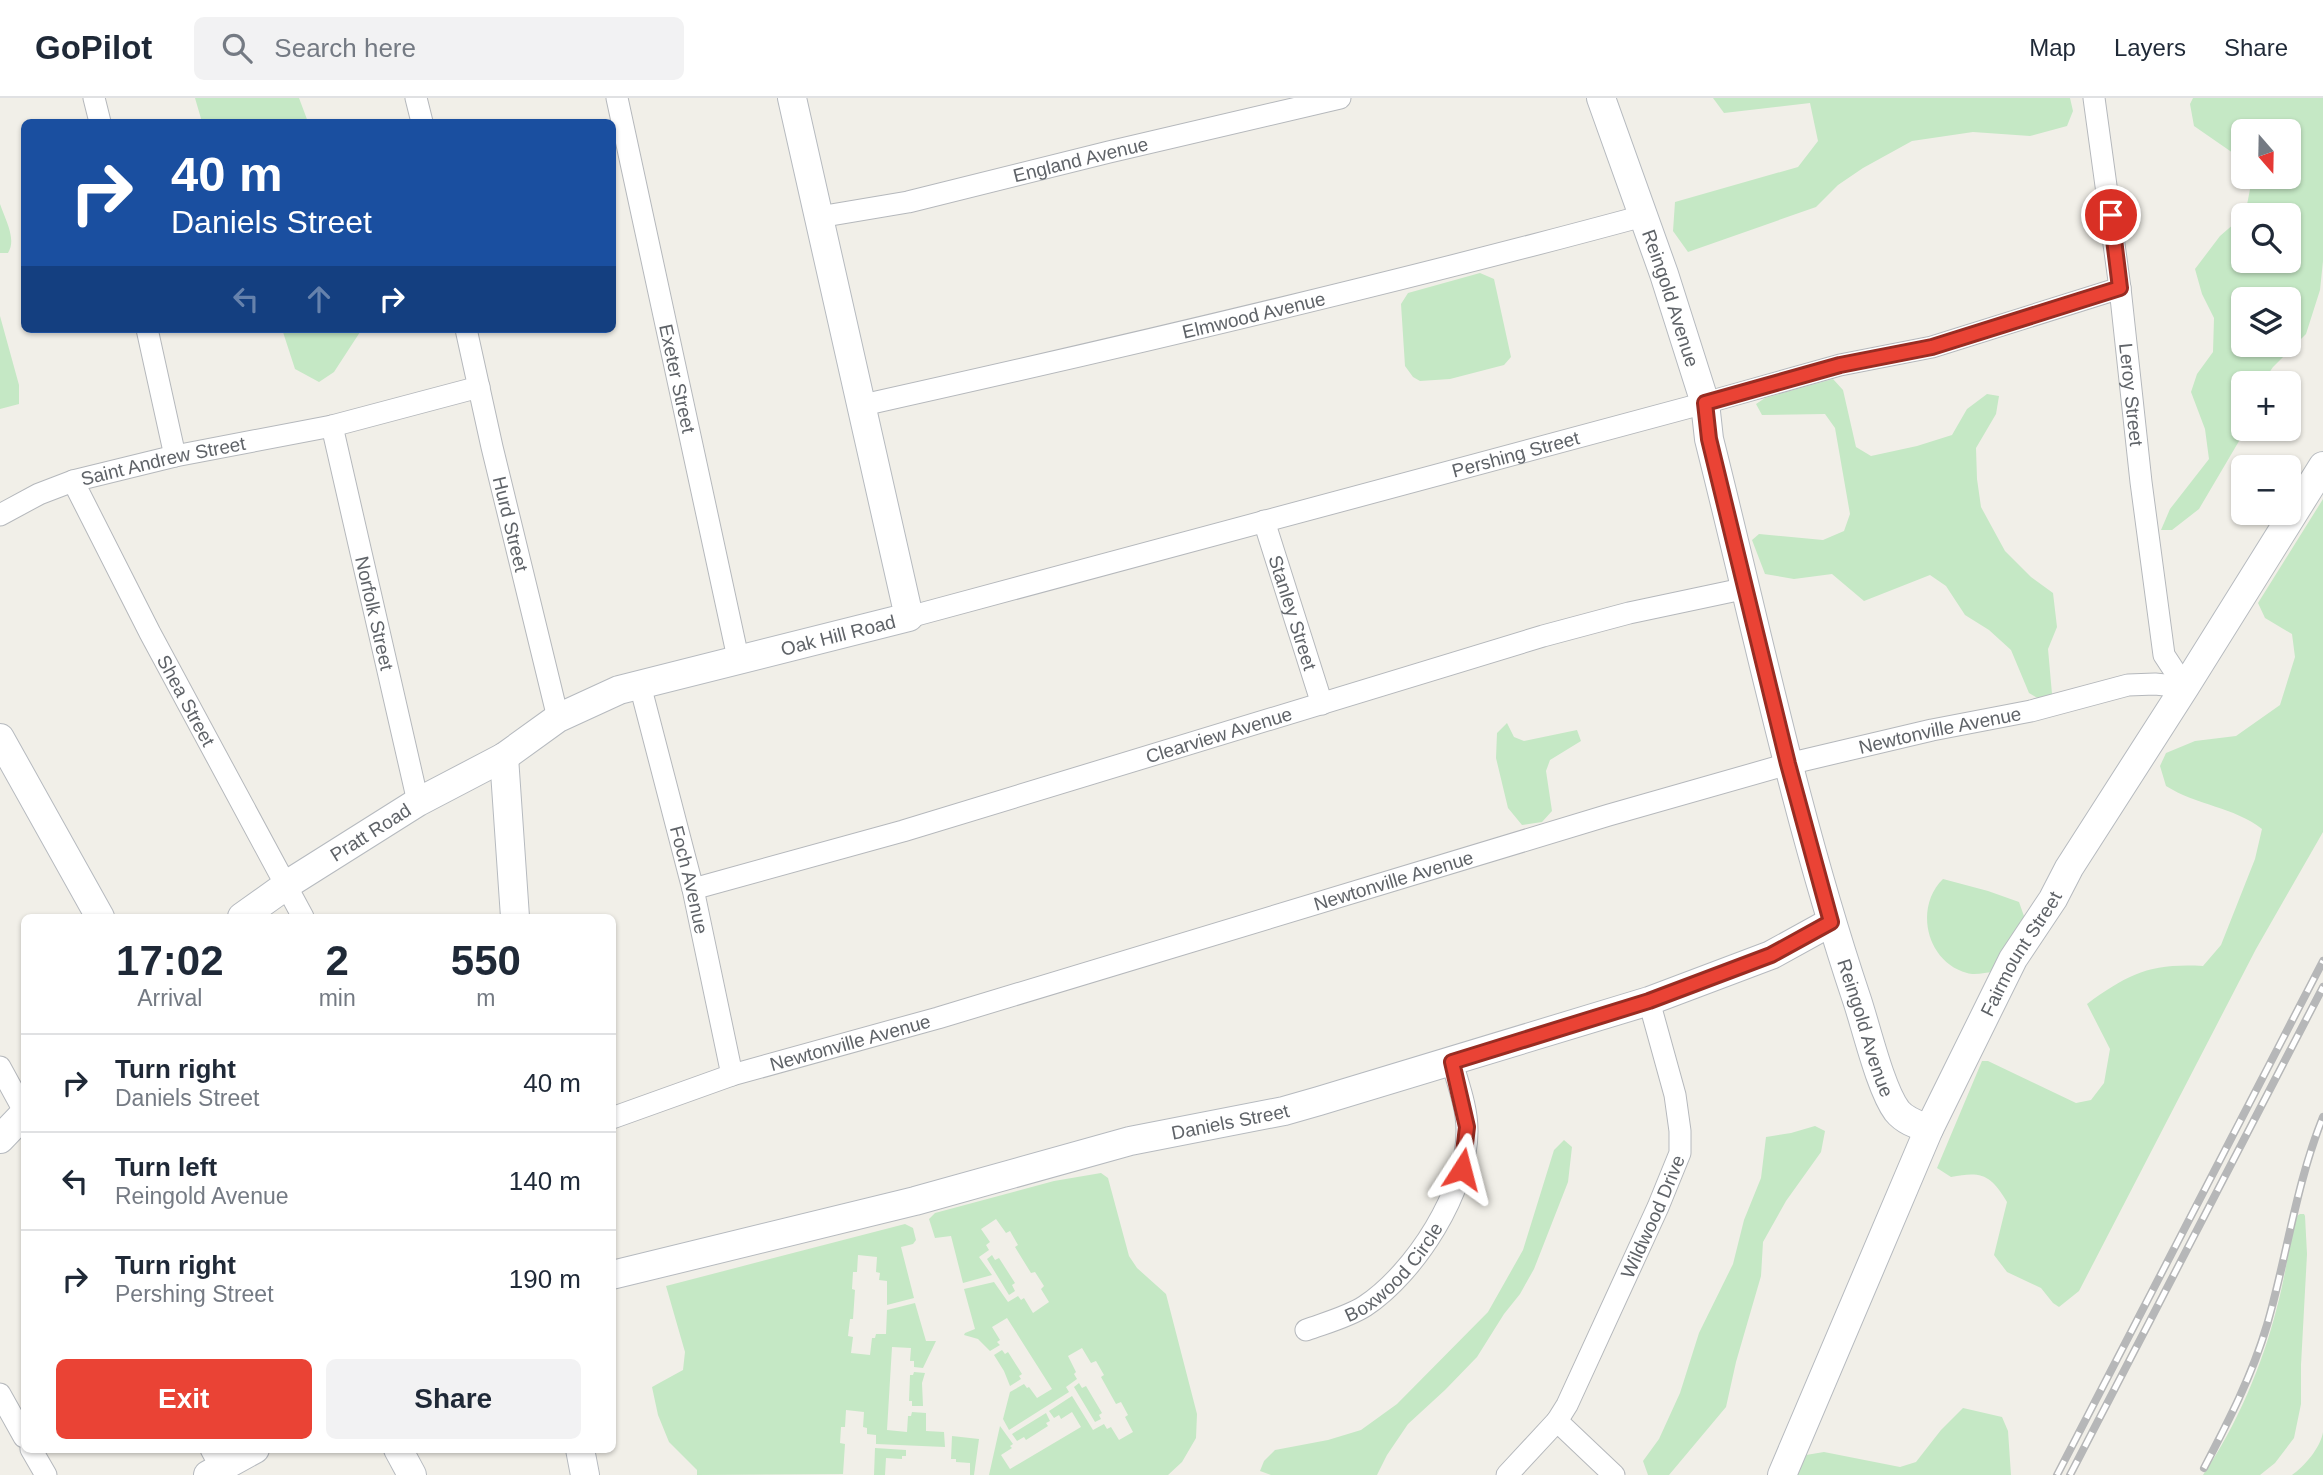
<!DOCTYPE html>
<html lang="en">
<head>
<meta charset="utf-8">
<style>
  :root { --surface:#fff; --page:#f2f2f3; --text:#1f2937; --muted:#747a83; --line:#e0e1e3; --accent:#ea4335 }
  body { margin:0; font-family:Helvetica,sans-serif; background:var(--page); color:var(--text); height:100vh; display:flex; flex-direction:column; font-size:26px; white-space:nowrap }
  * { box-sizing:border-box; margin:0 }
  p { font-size:23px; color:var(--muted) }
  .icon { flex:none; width:38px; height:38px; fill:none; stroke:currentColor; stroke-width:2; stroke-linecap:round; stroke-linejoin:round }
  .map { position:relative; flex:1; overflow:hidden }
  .panel { position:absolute; left:21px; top:816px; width:595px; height:539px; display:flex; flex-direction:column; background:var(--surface); border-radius:10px; box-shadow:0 2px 5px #0004 }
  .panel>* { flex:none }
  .hud { position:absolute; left:21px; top:21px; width:595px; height:214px; border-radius:10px; box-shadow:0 2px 5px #0004; background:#1a4fa0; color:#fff; overflow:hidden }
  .needle { width:46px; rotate:160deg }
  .buttons { position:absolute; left:2231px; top:21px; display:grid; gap:14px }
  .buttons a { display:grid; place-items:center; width:70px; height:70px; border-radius:10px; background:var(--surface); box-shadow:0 2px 5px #0004; font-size:35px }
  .pin { position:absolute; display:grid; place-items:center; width:60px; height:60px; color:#fff; margin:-30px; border:4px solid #fff; border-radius:50%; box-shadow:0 2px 7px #0007 }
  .me { position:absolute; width:77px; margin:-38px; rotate:9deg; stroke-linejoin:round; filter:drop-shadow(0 0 5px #0008) }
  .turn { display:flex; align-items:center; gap:24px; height:147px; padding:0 35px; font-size:32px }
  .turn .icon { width:91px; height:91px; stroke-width:2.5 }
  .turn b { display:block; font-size:49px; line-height:60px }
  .lanes { display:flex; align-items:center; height:66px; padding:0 35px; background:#0003; justify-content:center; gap:35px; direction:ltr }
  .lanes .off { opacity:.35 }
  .eta { display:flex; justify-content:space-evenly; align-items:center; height:119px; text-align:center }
  .eta b { font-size:42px; font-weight:800; line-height:49px }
  .button { display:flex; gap:14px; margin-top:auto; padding:14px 35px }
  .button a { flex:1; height:80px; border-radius:10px; background:var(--accent); color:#fff; font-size:28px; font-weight:800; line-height:80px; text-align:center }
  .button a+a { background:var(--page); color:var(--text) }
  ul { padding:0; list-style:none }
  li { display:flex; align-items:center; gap:21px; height:98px; padding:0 35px; border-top:2px solid var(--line) }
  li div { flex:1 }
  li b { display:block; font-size:26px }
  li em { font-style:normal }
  header { display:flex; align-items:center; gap:42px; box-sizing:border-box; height:98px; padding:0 35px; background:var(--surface); border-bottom:2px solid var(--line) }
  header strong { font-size:33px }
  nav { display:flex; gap:38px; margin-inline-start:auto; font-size:24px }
  .search { width:490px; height:63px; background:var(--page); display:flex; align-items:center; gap:18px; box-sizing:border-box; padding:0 24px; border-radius:10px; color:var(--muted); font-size:26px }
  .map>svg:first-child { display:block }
  .green { fill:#c5e8c5; fill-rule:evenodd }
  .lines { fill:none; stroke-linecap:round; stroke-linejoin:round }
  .street-casing { stroke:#b5b8bc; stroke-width:23 }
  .secondary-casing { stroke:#b6babf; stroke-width:30 }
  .street { stroke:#fff; stroke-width:21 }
  .secondary { stroke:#fff; stroke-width:28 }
  .rail-casing { stroke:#b6b7b8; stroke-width:8 }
  .rail { stroke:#fff; stroke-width:5; stroke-dasharray:16; stroke-linecap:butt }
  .route-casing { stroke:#982c22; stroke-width:18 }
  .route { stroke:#ea4335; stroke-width:12 }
  .labels { text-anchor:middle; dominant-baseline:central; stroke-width:5; stroke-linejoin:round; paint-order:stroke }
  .street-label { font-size:19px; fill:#5f6368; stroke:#fff }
</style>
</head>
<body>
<header>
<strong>GoPilot</strong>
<div class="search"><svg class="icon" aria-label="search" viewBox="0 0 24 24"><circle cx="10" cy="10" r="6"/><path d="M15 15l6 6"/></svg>Search here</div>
<nav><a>Map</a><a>Layers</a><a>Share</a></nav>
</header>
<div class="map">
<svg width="2323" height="1377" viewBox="0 0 2323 1377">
  <rect width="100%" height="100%" fill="#f1efe8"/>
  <!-- green -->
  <path class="green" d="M195,0H299L308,24H202Z
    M1713,0H2070L2073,13L2067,28L2030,38L1973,34L1912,43L1863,70L1838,87L1816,109L1688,154L1673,133L1675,104L1798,69L1818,43L1810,5L1724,15Z
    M2193,0H2323V163L2320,192L2306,236L2273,269L2262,285H2244L2242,338L2199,411L2172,432H2161L2170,411L2209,361L2205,331L2191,294L2197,276L2213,254L2214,220L2202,196L2195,171L2220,138L2243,118L2244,163H2289V117H2245L2252,81L2251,79H2289V33H2244L2243,69L2233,55L2194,28L2190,6ZM2244,201H2289V247H2244Z
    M0,106C5,121 17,141 8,155H0Z
    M1480,175L1494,181L1511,259L1504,267L1450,281L1420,283L1413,279L1405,268L1401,206L1408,195Z
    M0,218L19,287V306L0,311Z
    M282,231H362L334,274L319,284L295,271Z
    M1833,281L1843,292L1856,349L1871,358L1917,348L1952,337L1967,311L1987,296L1999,298L1996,316L1976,350L1977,381L1981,409L2005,453L2031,479L2053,495L2057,529L2048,551L2052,596L2047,601H2039L2029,595L2011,552L1989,532L1965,517L1946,488L1930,477L1864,503L1832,476L1794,481L1765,476L1752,442L1759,436L1823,442L1844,433L1850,416L1835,330L1825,316L1762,317L1756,306L1765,300Z
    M2323,401V734L2256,851L2079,1193L2059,1209L2053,1205L2041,1190L2007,1174L1994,1157L2007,1104C1991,1077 1982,1073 1951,1079L1937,1070L1982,963H1988L2076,1005L2091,1002L2104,985L2110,951L2087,906C2128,876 2150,865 2203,868L2221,847L2255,761L2262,731C2234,709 2196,707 2166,688L2160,668L2166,655L2195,643L2236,638L2280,607L2295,559L2292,536L2265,520L2258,505Z
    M1507,625L1514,639L1524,643L1577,632L1581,643L1550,662L1546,673L1552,713L1542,724L1522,727L1508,710L1496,660L1497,635Z
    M1943,781L1988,793L2019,804L2025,821L1995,874C1986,874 1975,878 1967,875C1926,864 1914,809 1943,781Z
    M1815,1028L1825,1033L1821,1054L1786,1103L1763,1144L1761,1178L1736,1264L1726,1309L1669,1377H1648L1643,1363L1659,1341L1680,1295L1699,1235L1733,1166L1744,1122L1761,1080L1766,1039L1791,1035Z
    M1564,1042L1572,1049L1568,1084L1534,1171L1520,1196L1504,1216L1477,1259L1445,1292L1408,1326L1387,1357L1377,1377H1271L1260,1373L1264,1363L1275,1352L1328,1342L1361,1332L1397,1306L1488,1214L1523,1152L1554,1052Z
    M1101,1075L1108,1080L1129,1158L1137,1170L1166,1196L1197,1316L1196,1340L1182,1364L1168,1377H989L1000,1328L1013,1346L1010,1348L1012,1350L1001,1357L1010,1371L1081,1329L1072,1314L1061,1321L1059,1317L1054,1320L1049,1313L1072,1298L1093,1332L1104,1326L1107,1331L1111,1329L1119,1342L1133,1334L1125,1319L1128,1317L1121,1304L1116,1306L1101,1279L1104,1277L1096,1263L1091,1265L1082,1250L1068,1258L1076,1274L1074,1276L1077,1281L1066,1289L1069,1294L1009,1332L1003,1321L1010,1294L1024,1286L1027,1290L1029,1289L1037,1300L1052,1291L1007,1220L992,1229L1000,1242L997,1244L1000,1247L990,1253L978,1241L964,1237L965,1235L975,1231L964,1191L994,1184L1008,1204L1018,1198L1021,1202L1024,1200L1033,1215L1049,1204L1041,1191L1044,1188L1035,1174L1031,1175L1015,1149L1018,1147L1010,1133L1006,1135L996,1121L981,1131L990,1144L986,1147L989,1152L979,1159L992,1177L963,1185L951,1138L935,1140L929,1121L935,1115L1054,1083Z
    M2300,1116H2304L2305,1118L2307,1156L2301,1267V1306L2294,1340L2275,1365L2260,1377H2203C2236,1329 2263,1266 2277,1209C2285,1180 2289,1149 2295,1119Z
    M905,1126L913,1130L916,1142L913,1146L901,1149L914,1200L887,1207V1183L879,1182L880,1175L876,1174L877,1159L858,1157L857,1174H853L852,1191L855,1192L853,1221H850L848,1238L853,1239L851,1255L870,1257L872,1240H875L876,1236H886L887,1212L915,1205L926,1243H936L923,1270L914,1269V1263H910L911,1250L892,1249L887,1332L907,1334L908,1318H911L912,1314L926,1315V1333L944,1334L945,1349L876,1346V1337L867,1336V1330L863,1329L864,1314L846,1312L845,1329H841L840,1345L845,1346L843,1376L697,1377V1372L669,1344L658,1317L652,1289L683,1272L685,1254L666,1188Z
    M992,1157L995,1162L999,1160L1015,1185L1012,1187L1015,1193L1009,1197L987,1161Z
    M1002,1252L1005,1256L1008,1254L1022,1276L1019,1278L1021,1281L1010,1288L1004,1273L994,1257Z
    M914,1274L925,1275L922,1285L923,1308H912V1303H909L910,1277H913Z
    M1079,1285L1082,1290L1086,1288L1102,1315L1099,1317L1101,1321L1095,1324L1074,1289Z
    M1963,1310L2002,1319L2008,1333L2011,1377H1794L1806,1357L1824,1354L1900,1369L1916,1364L1941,1332Z
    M1046,1315L1050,1323L1046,1325L1048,1328L1026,1342L1024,1339L1017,1343L1012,1336Z
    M2323,1334V1377H2292C2304,1369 2321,1349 2323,1334Z
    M952,1338L979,1341L974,1377H970V1365L956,1364V1361H951Z
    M875,1350L906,1352V1358H902V1361L886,1360L885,1377H874Z"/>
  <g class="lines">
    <defs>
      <g id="street">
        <path d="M94,0L100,24"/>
        <path d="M416,0L422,24"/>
        <path id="s1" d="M617,0L738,560"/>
        <path id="s2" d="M2094,0L2120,190L2141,384L2164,557L2185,589"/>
        <path id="s3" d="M819,119L908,104L1109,54L1340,0"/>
        <path d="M147,231L175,358"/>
        <path id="s4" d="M466,231L492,349L558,620"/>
        <path id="s5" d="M863,307C1124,249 1384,188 1643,118"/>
        <path id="s6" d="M332,328L418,704"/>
        <path id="s7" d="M73,383L150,535L303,819"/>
        <path id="s8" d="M0,417L39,396L73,383L175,358L332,328L479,289"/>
        <path id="s9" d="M1264,423L1322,606"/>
        <path id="s10" d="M909,519L1705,305L1840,267L1932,249L2120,190"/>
        <path id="s11" d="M640,587L693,791L732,977"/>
        <path id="s12" d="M693,791L903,733L1543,538L1629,515L1747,490"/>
        <path d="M0,969L24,1013"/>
        <path id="s13" d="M612,1020L732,977L938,920L1609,717L1788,666L1932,632L2031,613L2128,587L2155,586L2185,589"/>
        <path id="s14" d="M1306,1232C1325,1225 1348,1219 1365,1208C1415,1175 1468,1092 1467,1032C1467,1009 1458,986 1452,964"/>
        <path d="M0,1296L24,1339"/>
        <path id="s15" d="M1557,1323L1567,1307L1658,1109L1680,1055V1033L1675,997L1649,903"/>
        <path d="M31,1351L46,1377"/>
        <path d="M211,1351L225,1377"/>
        <path d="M1507,1377L1557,1323L1614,1377"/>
      </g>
      <g id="secondary">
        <path id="s16" d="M1601,0L1664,176L1705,305L1709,341C1756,528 1795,717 1856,899C1866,928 1880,990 1897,1013C1905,1023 1918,1027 1929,1031"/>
        <path d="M0,640L100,819"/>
        <path d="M504,659L515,819"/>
        <path id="s17" d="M242,819L291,784L418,704L504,659L558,620L619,592L909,519L792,0"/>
        <path d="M0,1041L24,1016"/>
        <path id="s18" d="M612,1177L915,1103L1130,1043L1284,1013L1319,1003L1649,903L1771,857L1831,824"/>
        <path d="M398,1351L412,1377"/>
        <path d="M580,1351L585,1377"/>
        <path d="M208,1377L255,1351"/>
        <path id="s19" d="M1782,1377L1929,1031L2013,861L2053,801L2069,770L2185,589L2323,368"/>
      </g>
    </defs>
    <!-- street casing -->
    <use href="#street" class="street-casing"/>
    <!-- secondary casing -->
    <use href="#secondary" class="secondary-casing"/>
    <!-- street -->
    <use href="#street" class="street"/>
    <!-- secondary -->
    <use href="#secondary" class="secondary"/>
    <defs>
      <path id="rail" d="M2204,1370C2228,1324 2252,1278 2267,1227C2287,1158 2296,1086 2323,1019
        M2057,1377L2323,863
        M2070,1377L2323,889"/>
    </defs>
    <!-- rail casing -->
    <use href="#rail" class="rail-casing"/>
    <!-- rail -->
    <use href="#rail" class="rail"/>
  </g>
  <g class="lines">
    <defs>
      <path id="route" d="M1462,1071L1467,1029L1452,964L1649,903L1771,857L1831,824L1788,666L1709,341L1705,305L1840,267L1932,249L2120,190L2111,117"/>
    </defs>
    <!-- route casing -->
    <use href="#route" class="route-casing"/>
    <!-- route -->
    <use href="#route" class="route"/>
  </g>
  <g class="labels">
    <!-- street labels -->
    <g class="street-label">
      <text stroke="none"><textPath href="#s3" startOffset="268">England Avenue</textPath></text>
      <text stroke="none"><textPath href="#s16" startOffset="212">Reingold Avenue</textPath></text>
      <text stroke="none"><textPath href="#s5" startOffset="401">Elmwood Avenue</textPath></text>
      <text stroke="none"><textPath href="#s1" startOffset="287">Exeter Street</textPath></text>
      <text stroke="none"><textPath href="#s2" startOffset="299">Leroy Street</textPath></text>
      <text stroke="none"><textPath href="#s10" startOffset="628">Pershing Street</textPath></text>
      <text stroke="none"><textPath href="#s8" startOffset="173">Saint Andrew Street</textPath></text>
      <text stroke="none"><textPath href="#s4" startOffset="200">Hurd Street</textPath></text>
      <text stroke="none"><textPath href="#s9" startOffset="96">Stanley Street</textPath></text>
      <text stroke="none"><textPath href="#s6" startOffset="192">Norfolk Street</textPath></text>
      <text stroke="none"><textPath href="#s17" startOffset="667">Oak Hill Road</textPath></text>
      <text stroke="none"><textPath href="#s7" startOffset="247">Shea Street</textPath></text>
      <text stroke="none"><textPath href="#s13" startOffset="1384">Newtonville Avenue</textPath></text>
      <text stroke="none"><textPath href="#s12" startOffset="548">Clearview Avenue</textPath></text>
      <text stroke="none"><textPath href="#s17" startOffset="154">Pratt Road</textPath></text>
      <text stroke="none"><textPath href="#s11" startOffset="201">Foch Avenue</textPath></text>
      <text stroke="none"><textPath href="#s13" startOffset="817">Newtonville Avenue</textPath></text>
      <text stroke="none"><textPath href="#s19" startOffset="574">Fairmount Street</textPath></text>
      <text stroke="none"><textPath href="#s16" startOffset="968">Reingold Avenue</textPath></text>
      <text stroke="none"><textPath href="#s13" startOffset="250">Newtonville Avenue</textPath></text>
      <text stroke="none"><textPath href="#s18" startOffset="637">Daniels Street</textPath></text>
      <text stroke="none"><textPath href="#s15" startOffset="226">Wildwood Drive</textPath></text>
      <text stroke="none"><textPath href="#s14" startOffset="108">Boxwood Circle</textPath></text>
    </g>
  </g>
</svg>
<div class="buttons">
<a><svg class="needle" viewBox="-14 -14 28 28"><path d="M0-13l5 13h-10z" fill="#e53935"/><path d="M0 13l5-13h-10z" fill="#747a83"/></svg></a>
<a><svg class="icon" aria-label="search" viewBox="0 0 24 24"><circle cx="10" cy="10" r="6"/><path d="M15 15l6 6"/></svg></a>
<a><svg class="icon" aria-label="layers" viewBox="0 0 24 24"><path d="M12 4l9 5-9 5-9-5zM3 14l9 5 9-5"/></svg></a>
<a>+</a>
<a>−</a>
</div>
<div class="pin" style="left:2111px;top:117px;background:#d93025"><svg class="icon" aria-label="arrive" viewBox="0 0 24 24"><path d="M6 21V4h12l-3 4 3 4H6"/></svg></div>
<svg class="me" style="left:1462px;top:1071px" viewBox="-20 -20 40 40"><path d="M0-17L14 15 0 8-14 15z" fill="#ea4335" stroke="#fff" stroke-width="4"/></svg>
<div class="hud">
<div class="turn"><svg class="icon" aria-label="right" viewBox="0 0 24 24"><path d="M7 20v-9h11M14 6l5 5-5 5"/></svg><div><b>40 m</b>Daniels Street</div></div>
<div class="lanes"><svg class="icon off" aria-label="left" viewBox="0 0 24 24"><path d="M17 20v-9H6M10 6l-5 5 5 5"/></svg><svg class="icon off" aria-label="ahead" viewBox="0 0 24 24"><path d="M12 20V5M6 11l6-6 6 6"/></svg><svg class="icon" aria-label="right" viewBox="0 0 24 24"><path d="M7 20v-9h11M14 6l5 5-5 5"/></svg></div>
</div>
<section class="panel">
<div class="eta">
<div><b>17:02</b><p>Arrival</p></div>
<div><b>2</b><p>min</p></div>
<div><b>550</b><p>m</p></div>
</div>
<ul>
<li><svg class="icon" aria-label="right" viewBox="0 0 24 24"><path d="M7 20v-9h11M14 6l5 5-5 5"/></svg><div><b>Turn right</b><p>Daniels Street</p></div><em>40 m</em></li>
<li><svg class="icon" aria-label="left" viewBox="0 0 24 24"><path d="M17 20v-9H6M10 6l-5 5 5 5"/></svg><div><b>Turn left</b><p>Reingold Avenue</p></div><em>140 m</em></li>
<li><svg class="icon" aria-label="right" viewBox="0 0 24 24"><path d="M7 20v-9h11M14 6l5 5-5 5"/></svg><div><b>Turn right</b><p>Pershing Street</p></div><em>190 m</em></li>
</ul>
<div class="button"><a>Exit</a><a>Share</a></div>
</section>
</div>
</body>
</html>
